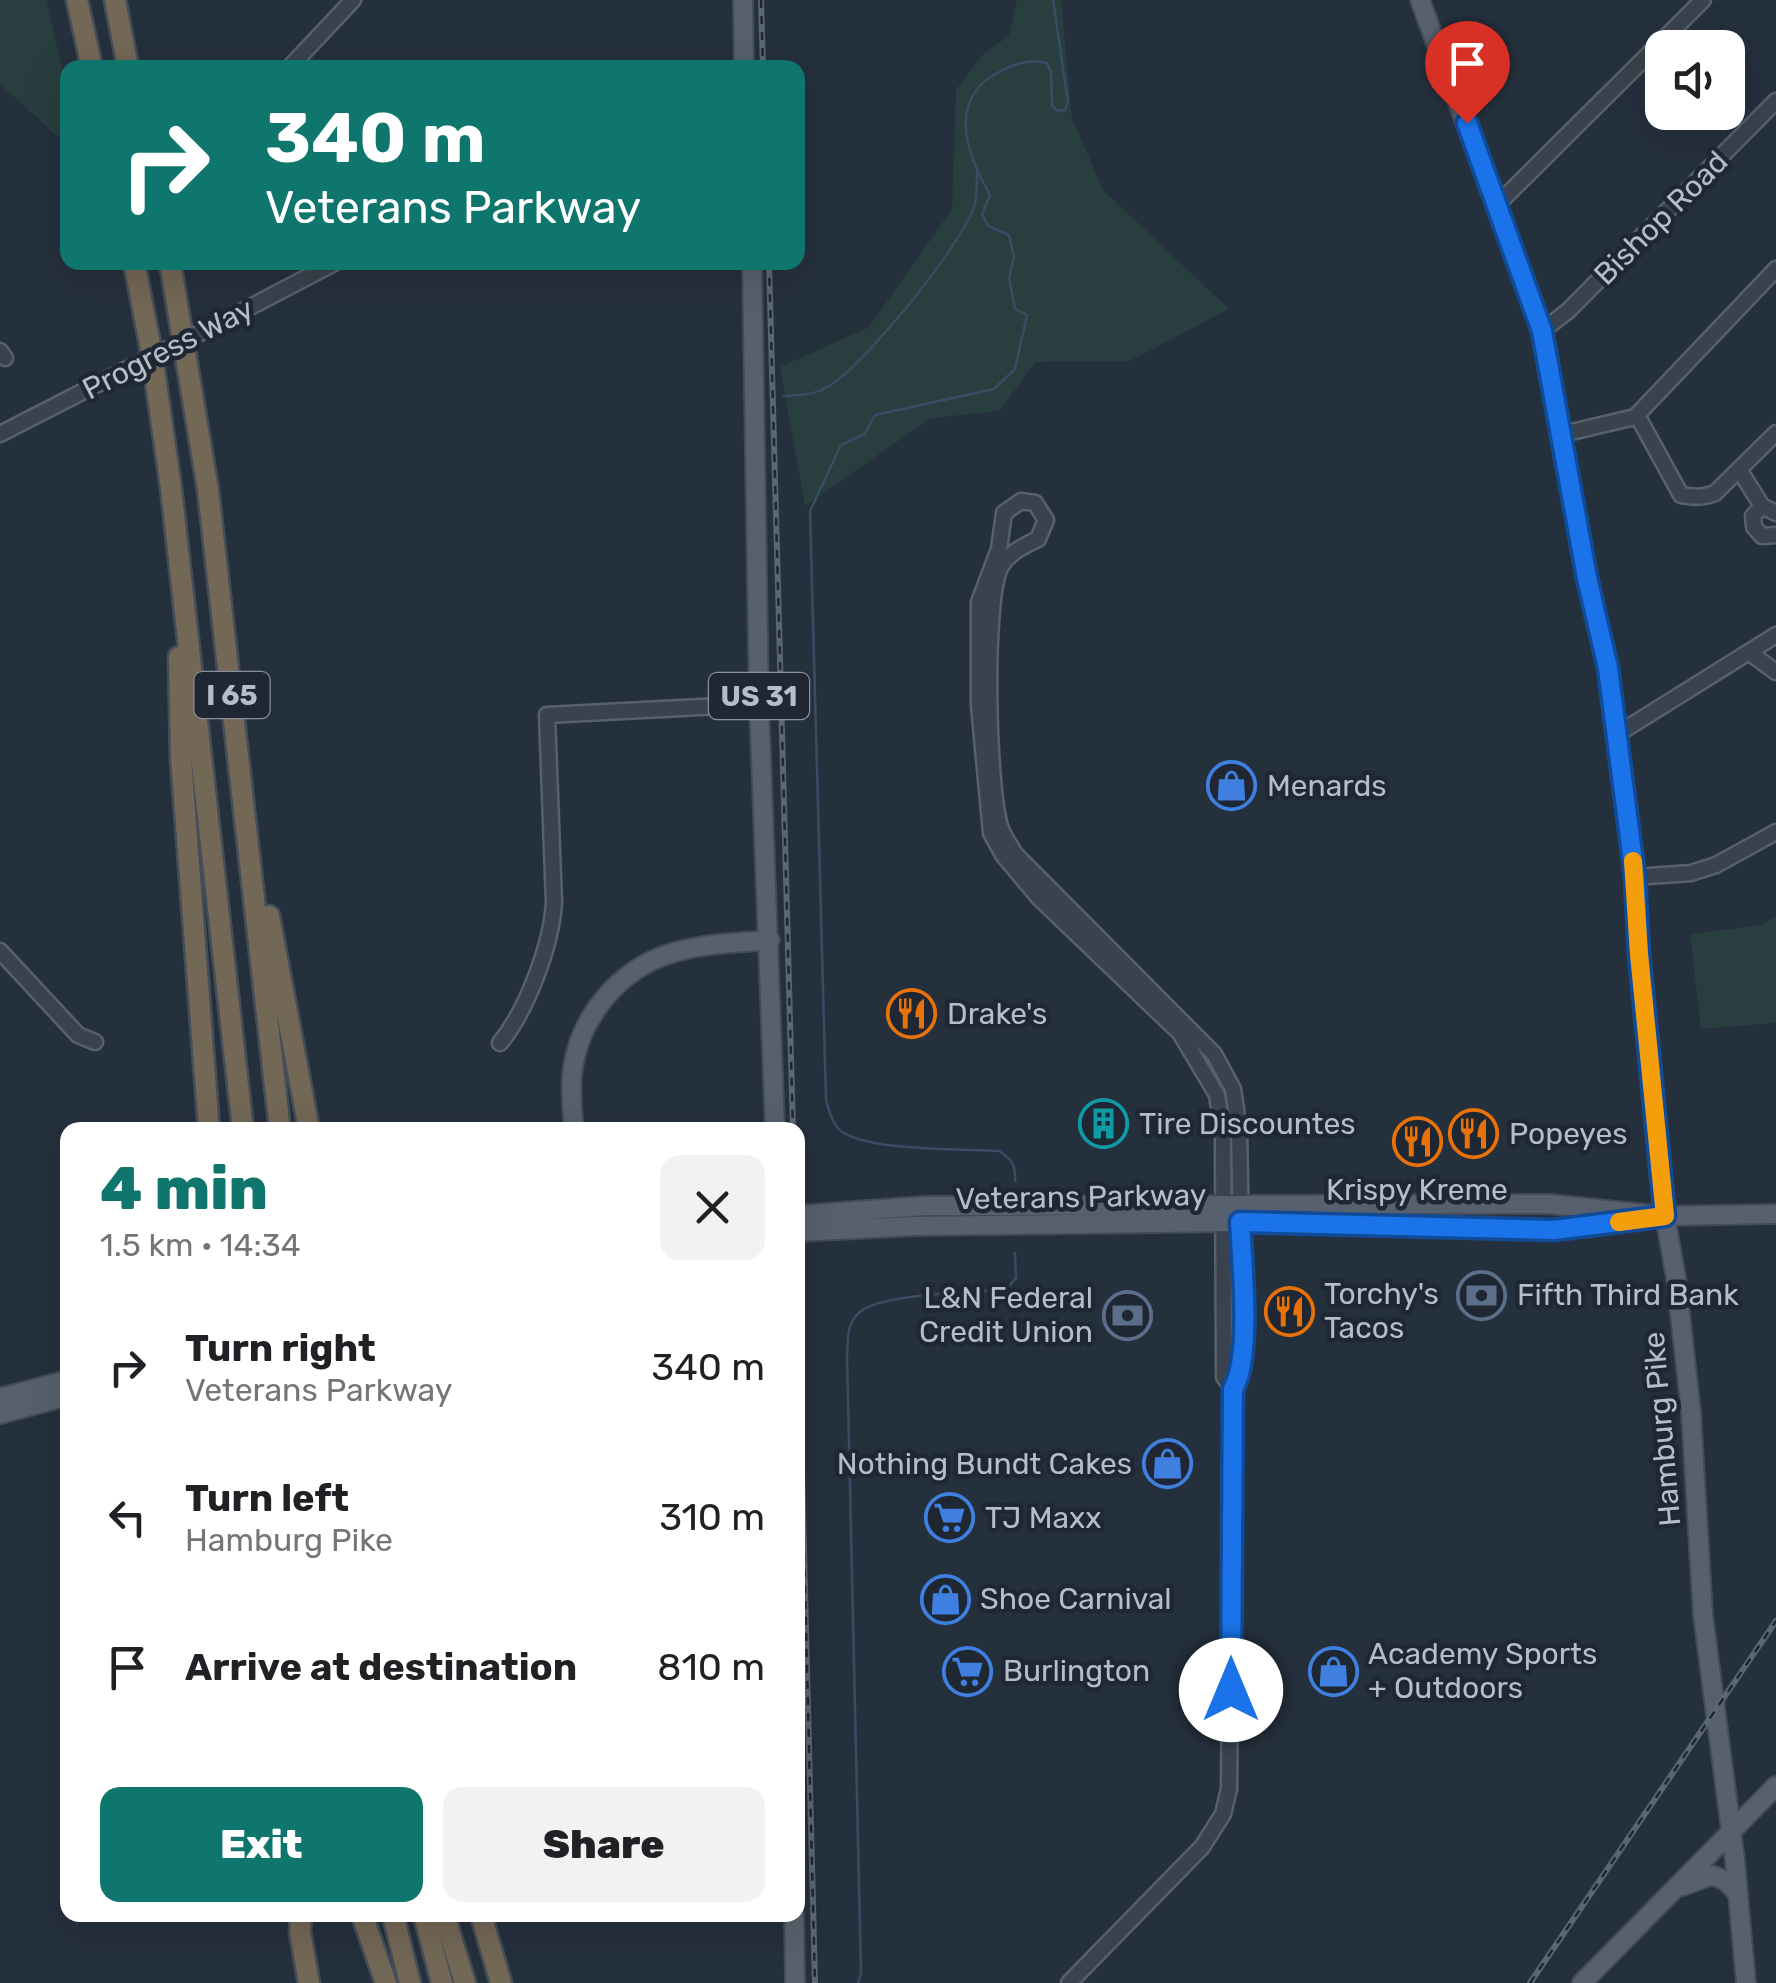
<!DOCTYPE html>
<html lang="en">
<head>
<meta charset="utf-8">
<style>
  :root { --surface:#fff; --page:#f2f2f2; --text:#202124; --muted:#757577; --accent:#0f766e }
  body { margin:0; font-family:Rubik,sans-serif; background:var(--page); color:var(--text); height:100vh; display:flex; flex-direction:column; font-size:38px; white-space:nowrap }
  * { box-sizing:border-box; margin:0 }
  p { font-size:32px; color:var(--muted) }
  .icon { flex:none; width:55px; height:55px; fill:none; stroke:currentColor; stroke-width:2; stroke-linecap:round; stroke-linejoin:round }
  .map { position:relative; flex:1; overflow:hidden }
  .sheet { position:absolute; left:60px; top:1122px; width:745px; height:800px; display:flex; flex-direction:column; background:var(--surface); border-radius:20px; box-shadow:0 10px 40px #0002 }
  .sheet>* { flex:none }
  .top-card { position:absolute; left:60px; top:60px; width:745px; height:210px; border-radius:20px; box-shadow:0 10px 40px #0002; background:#0f766e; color:#fff; overflow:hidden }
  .tools { position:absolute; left:1645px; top:30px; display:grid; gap:20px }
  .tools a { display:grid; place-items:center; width:100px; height:100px; border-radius:20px; background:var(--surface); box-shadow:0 10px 40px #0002; font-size:50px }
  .pin { position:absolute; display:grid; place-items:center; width:85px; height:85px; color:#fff; margin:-102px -42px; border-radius:50% 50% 50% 0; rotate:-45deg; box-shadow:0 0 10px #0007 }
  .pin .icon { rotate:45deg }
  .me { position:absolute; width:110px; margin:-55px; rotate:0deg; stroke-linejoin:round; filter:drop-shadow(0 0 8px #0008) }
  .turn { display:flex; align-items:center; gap:35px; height:210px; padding:0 40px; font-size:45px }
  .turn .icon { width:130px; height:130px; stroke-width:2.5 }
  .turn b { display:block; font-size:70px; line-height:85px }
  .round { display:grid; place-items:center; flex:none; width:105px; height:105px; border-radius:20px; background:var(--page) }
  .head { display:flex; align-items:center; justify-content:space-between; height:170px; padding:0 40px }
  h1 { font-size:60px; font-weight:800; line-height:75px; color:var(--accent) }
  .action { display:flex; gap:20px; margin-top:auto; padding:20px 40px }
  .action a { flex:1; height:115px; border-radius:20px; background:var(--accent); color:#fff; font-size:40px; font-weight:800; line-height:115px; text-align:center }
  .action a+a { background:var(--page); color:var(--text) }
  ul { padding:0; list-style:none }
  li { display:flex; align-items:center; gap:30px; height:150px; padding:0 40px }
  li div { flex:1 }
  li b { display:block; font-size:38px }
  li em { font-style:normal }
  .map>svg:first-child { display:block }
  .green { fill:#283e3f }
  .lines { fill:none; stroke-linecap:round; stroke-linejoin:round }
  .stream { stroke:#3a4c64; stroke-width:2.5 }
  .minor-casing { stroke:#57606b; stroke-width:19 }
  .major-casing { stroke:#424b56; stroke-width:22 }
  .highway-casing { stroke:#444d58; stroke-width:25 }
  .minor { stroke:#39424d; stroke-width:14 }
  .major { stroke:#57616d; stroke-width:18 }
  .highway { stroke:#736756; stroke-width:20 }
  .rail-casing { stroke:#5b6674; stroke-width:6 }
  .rail { stroke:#1e2732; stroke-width:2.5; stroke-dasharray:8; stroke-linecap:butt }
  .minor-bridge-casing { stroke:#57606b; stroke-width:19; stroke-linecap:butt }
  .minor-bridge { stroke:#39424d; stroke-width:14 }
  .route-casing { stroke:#114b97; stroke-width:25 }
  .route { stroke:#1a73e8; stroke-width:18 }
  .slow { stroke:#f59e0b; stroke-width:18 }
  .labels { text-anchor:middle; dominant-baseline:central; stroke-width:9; stroke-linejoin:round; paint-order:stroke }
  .shield { fill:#1e2732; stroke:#88909b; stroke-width:2.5 }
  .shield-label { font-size:28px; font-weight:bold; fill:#b5bdc8 }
  .street-label { font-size:30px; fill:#b5bdc8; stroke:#1e2732 }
  .poi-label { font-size:30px; fill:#b5bdc8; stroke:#1e2732; text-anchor:start }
</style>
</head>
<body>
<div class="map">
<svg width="1776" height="1983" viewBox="0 0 1776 1983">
  <rect width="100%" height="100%" fill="#25303d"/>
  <!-- green -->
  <path class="green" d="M0,0H46L67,89V145L0,84Z
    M1017,0H1061L1072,118L1103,190L1229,309L1130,361L1035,362L1000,411L931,418L805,506L780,367L869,327L952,209L956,90L983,54L1009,36Z
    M1776,916V1023L1701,1029L1690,934L1761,925Z"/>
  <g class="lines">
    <!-- stream -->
    <path class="stream" d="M784,396C800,395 815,395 829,386C865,364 964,243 975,204C977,194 977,182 977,172
      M1015,1181C1016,1166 1012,1159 999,1151C961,1149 874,1151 844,1133C833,1127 829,1111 826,1100L810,511L841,445L865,434L875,415L994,389L1015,369L1027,315L1015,309L1009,278L1014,257L1009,235L988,226L982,214L990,195C966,153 946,98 1001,71C1017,63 1029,59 1047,63L1051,72L1052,106L1058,111L1065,110L1068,102L1053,0
      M858,1983L861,1973L847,1354C848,1338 847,1321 861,1311C883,1294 976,1292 1007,1289L1016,1278L1015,1253"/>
    <defs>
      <path id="minor" d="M289,68L353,0
        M1497,205L1703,0
        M216,325L336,262
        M1542,331L1568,311L1776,101
        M0,351L5,358
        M1637,415L1681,495C1694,497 1703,498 1715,493L1776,433
        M0,434L119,373
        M1563,434L1635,417L1776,269
        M1740,471L1762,506L1776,513
        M1762,506L1753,516L1754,527L1762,536L1776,535
        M1750,653L1776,672
        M1616,735L1776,635
        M1635,877L1691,873L1716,865L1776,832
        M0,951L78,1035L95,1042
        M500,1043C527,1010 551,946 554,903L547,715L759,704
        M1069,1983L1202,1847L1223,1814L1229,1789L1233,1389L1240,1377L1243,1327L1239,1130L1233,1089L1214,1054L1015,854C1010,845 1003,836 1000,826C988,789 983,598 1001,566C1010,552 1024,546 1038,539L1046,520L1035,503L1021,501L1004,513L999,549L979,602V705L991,833L1003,855L1039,898L1180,1033L1217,1095L1223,1134L1224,1377L1233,1389"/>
      <path id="major" d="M743,0L744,68
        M1420,0L1542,331L1587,578L1607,668L1635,877L1639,954L1665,1216L1676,1278L1691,1412L1703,1615L1735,1861L1746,1983
        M752,262L759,704L775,1130
        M574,1130C572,1111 570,1087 573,1067C581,1016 619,970 669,954C701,943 737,943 770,940
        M798,1215L925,1206L1549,1204L1665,1216L1776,1214
        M798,1232L914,1226L1232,1222L1554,1230L1631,1220
        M0,1398L68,1380
        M0,1414L68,1396
        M1683,1886L1712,1875L1726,1881L1738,1894
        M794,1915L795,1983
        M1582,1983L1776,1786"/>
      <path id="highway" d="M77,0L92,68
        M115,0L128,68
        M134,262L152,355L171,488L243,1130
        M170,262L208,490L280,1130
        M179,657L181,758L209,1130
        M269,916L309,1130
        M301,1915L300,1932L309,1983
        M362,1915L386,1983
        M393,1915L410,1983
        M424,1915L442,1983
        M444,1915L465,1983
        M481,1915L501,1983"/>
    </defs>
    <!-- minor casing -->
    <use href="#minor" class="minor-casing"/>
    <!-- major casing -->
    <use href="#major" class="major-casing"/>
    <!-- highway casing -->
    <use href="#highway" class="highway-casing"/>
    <!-- minor -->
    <use href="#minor" class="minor"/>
    <!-- major -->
    <use href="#major" class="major"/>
    <!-- highway -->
    <use href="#highway" class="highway"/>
    <defs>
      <path id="rail" d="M761,0L763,68
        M769,262L793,1130
        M798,1313L815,1983
        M1530,1983L1776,1621"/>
    </defs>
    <!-- rail casing -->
    <use href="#rail" class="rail-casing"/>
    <!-- rail -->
    <use href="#rail" class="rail"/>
    <defs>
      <path id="minor-bridge" d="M119,373L216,325"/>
    </defs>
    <!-- minor-bridge casing -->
    <use href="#minor-bridge" class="minor-bridge-casing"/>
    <!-- minor-bridge -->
    <use href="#minor-bridge" class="minor-bridge"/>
  </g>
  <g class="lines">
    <defs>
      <path id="route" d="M1231,1690L1233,1389C1252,1357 1242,1263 1240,1222L1554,1230L1665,1216L1639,954L1635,877L1608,668L1587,578L1542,331L1467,123"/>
    </defs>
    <!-- route casing -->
    <use href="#route" class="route-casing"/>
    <!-- route -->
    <use href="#route" class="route"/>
    <!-- slow -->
    <path class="slow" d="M1619,1222L1665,1216L1639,954L1633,861"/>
  </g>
  <!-- icons -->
  <defs>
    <symbol id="shop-ring" viewBox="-11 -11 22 22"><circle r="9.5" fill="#1e2732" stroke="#3f7fe0" stroke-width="1.5"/><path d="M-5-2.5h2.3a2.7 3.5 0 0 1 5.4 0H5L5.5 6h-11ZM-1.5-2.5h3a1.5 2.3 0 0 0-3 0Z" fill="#3f7fe0"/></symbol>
    <symbol id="restaurant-ring" viewBox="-11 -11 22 22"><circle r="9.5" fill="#1e2732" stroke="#e8710a" stroke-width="1.5"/><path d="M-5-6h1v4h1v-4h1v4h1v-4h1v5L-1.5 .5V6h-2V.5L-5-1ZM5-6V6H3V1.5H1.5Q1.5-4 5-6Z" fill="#e8710a"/></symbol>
    <symbol id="building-ring" viewBox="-11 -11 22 22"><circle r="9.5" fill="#1e2732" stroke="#0f9aa8" stroke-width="1.5"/><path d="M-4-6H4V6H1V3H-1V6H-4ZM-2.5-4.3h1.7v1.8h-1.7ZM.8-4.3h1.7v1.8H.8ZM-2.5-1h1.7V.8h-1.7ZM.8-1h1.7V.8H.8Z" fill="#0f9aa8"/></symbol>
    <symbol id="bank-ring" viewBox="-11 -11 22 22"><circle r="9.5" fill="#1e2732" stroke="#5c6f8a" stroke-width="1.5"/><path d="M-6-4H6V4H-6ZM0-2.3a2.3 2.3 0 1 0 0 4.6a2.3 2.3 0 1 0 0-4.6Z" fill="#5c6f8a"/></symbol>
    <symbol id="supermarket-ring" viewBox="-11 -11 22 22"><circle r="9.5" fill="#1e2732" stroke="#3f7fe0" stroke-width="1.5"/><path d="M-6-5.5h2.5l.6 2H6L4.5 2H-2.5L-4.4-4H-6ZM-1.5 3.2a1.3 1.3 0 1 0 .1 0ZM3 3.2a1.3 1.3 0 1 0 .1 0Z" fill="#3f7fe0"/></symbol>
  </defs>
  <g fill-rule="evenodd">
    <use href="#shop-ring" x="1204" y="758" width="55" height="55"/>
    <use href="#restaurant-ring" x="884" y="986" width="55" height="55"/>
    <use href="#building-ring" x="1076" y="1096" width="55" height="55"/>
    <use href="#restaurant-ring" x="1446" y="1106" width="55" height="55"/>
    <use href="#restaurant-ring" x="1390" y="1114" width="55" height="55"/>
    <use href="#bank-ring" x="1454" y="1268" width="55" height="55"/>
    <use href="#restaurant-ring" x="1262" y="1284" width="55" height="55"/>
    <use href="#bank-ring" x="1100" y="1288" width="55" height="55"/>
    <use href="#shop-ring" x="1140" y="1436" width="55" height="55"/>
    <use href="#supermarket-ring" x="922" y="1490" width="55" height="55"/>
    <use href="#shop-ring" x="918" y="1572" width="55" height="55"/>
    <use href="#supermarket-ring" x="940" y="1644" width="55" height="55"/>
    <use href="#shop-ring" x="1306" y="1644" width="55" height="55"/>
  </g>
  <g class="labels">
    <!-- shield labels -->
    <g class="shield">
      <rect x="194.5" y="672" width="75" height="46" rx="8"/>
      <rect x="709" y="673" width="100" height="46" rx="8"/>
    </g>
    <g class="shield-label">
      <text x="232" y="695">I 65</text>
      <text x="759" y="696">US 31</text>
    </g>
    <!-- street labels -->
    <g class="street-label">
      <text transform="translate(1661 218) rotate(-45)">Bishop Road</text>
      <text transform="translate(168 349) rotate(-27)">Progress Way</text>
      <text transform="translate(1081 1197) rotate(-1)">Veterans Parkway</text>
      <text transform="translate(1662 1429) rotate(-95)">Hamburg Pike</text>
    </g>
    <!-- poi labels -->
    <g class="poi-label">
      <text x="1267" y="786">Menards</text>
      <text x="947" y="1014">Drake's</text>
      <text x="1139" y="1124">Tire Discountes</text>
      <text x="1509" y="1134">Popeyes</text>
      <text x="1417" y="1190" text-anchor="middle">Krispy Kreme</text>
      <text x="1324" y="1294">Torchy's<tspan x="1324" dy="34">Tacos</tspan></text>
      <text x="1517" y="1295">Fifth Third Bank</text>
      <text x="1093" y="1298" text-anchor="end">L&amp;N Federal<tspan x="1093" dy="34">Credit Union</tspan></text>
      <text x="1132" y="1464" text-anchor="end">Nothing Bundt Cakes</text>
      <text x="985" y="1518">TJ Maxx</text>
      <text x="980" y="1599">Shoe Carnival</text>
      <text x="1368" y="1654">Academy Sports<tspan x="1368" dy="34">+ Outdoors</tspan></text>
      <text x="1003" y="1671">Burlington</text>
    </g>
  </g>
</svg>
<div class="tools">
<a><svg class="icon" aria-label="sound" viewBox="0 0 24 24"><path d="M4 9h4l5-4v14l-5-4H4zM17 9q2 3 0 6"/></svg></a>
</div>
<div class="pin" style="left:1467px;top:123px;background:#d93025"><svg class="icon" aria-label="arrive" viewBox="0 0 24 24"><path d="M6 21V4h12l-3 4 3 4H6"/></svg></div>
<svg class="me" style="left:1231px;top:1690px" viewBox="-20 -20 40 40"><circle r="19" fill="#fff"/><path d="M0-13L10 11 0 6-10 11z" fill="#1a73e8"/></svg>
<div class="top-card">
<div class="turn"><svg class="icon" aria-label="right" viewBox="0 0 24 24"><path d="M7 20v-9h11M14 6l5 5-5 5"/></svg><div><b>340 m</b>Veterans Parkway</div></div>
</div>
<section class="sheet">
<div class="head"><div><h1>4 min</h1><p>1.5 km · 14:34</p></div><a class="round"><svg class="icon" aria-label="close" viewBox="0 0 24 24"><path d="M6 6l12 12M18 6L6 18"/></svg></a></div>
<ul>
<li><svg class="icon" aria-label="right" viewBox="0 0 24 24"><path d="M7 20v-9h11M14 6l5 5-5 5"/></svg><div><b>Turn right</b><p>Veterans Parkway</p></div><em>340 m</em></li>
<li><svg class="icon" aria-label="left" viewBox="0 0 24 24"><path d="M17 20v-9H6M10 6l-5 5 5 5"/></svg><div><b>Turn left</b><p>Hamburg Pike</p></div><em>310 m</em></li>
<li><svg class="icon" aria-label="arrive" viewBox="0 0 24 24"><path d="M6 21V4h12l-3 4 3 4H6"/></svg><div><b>Arrive at destination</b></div><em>810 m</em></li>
</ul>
<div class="action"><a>Exit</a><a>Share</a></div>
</section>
</div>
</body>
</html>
